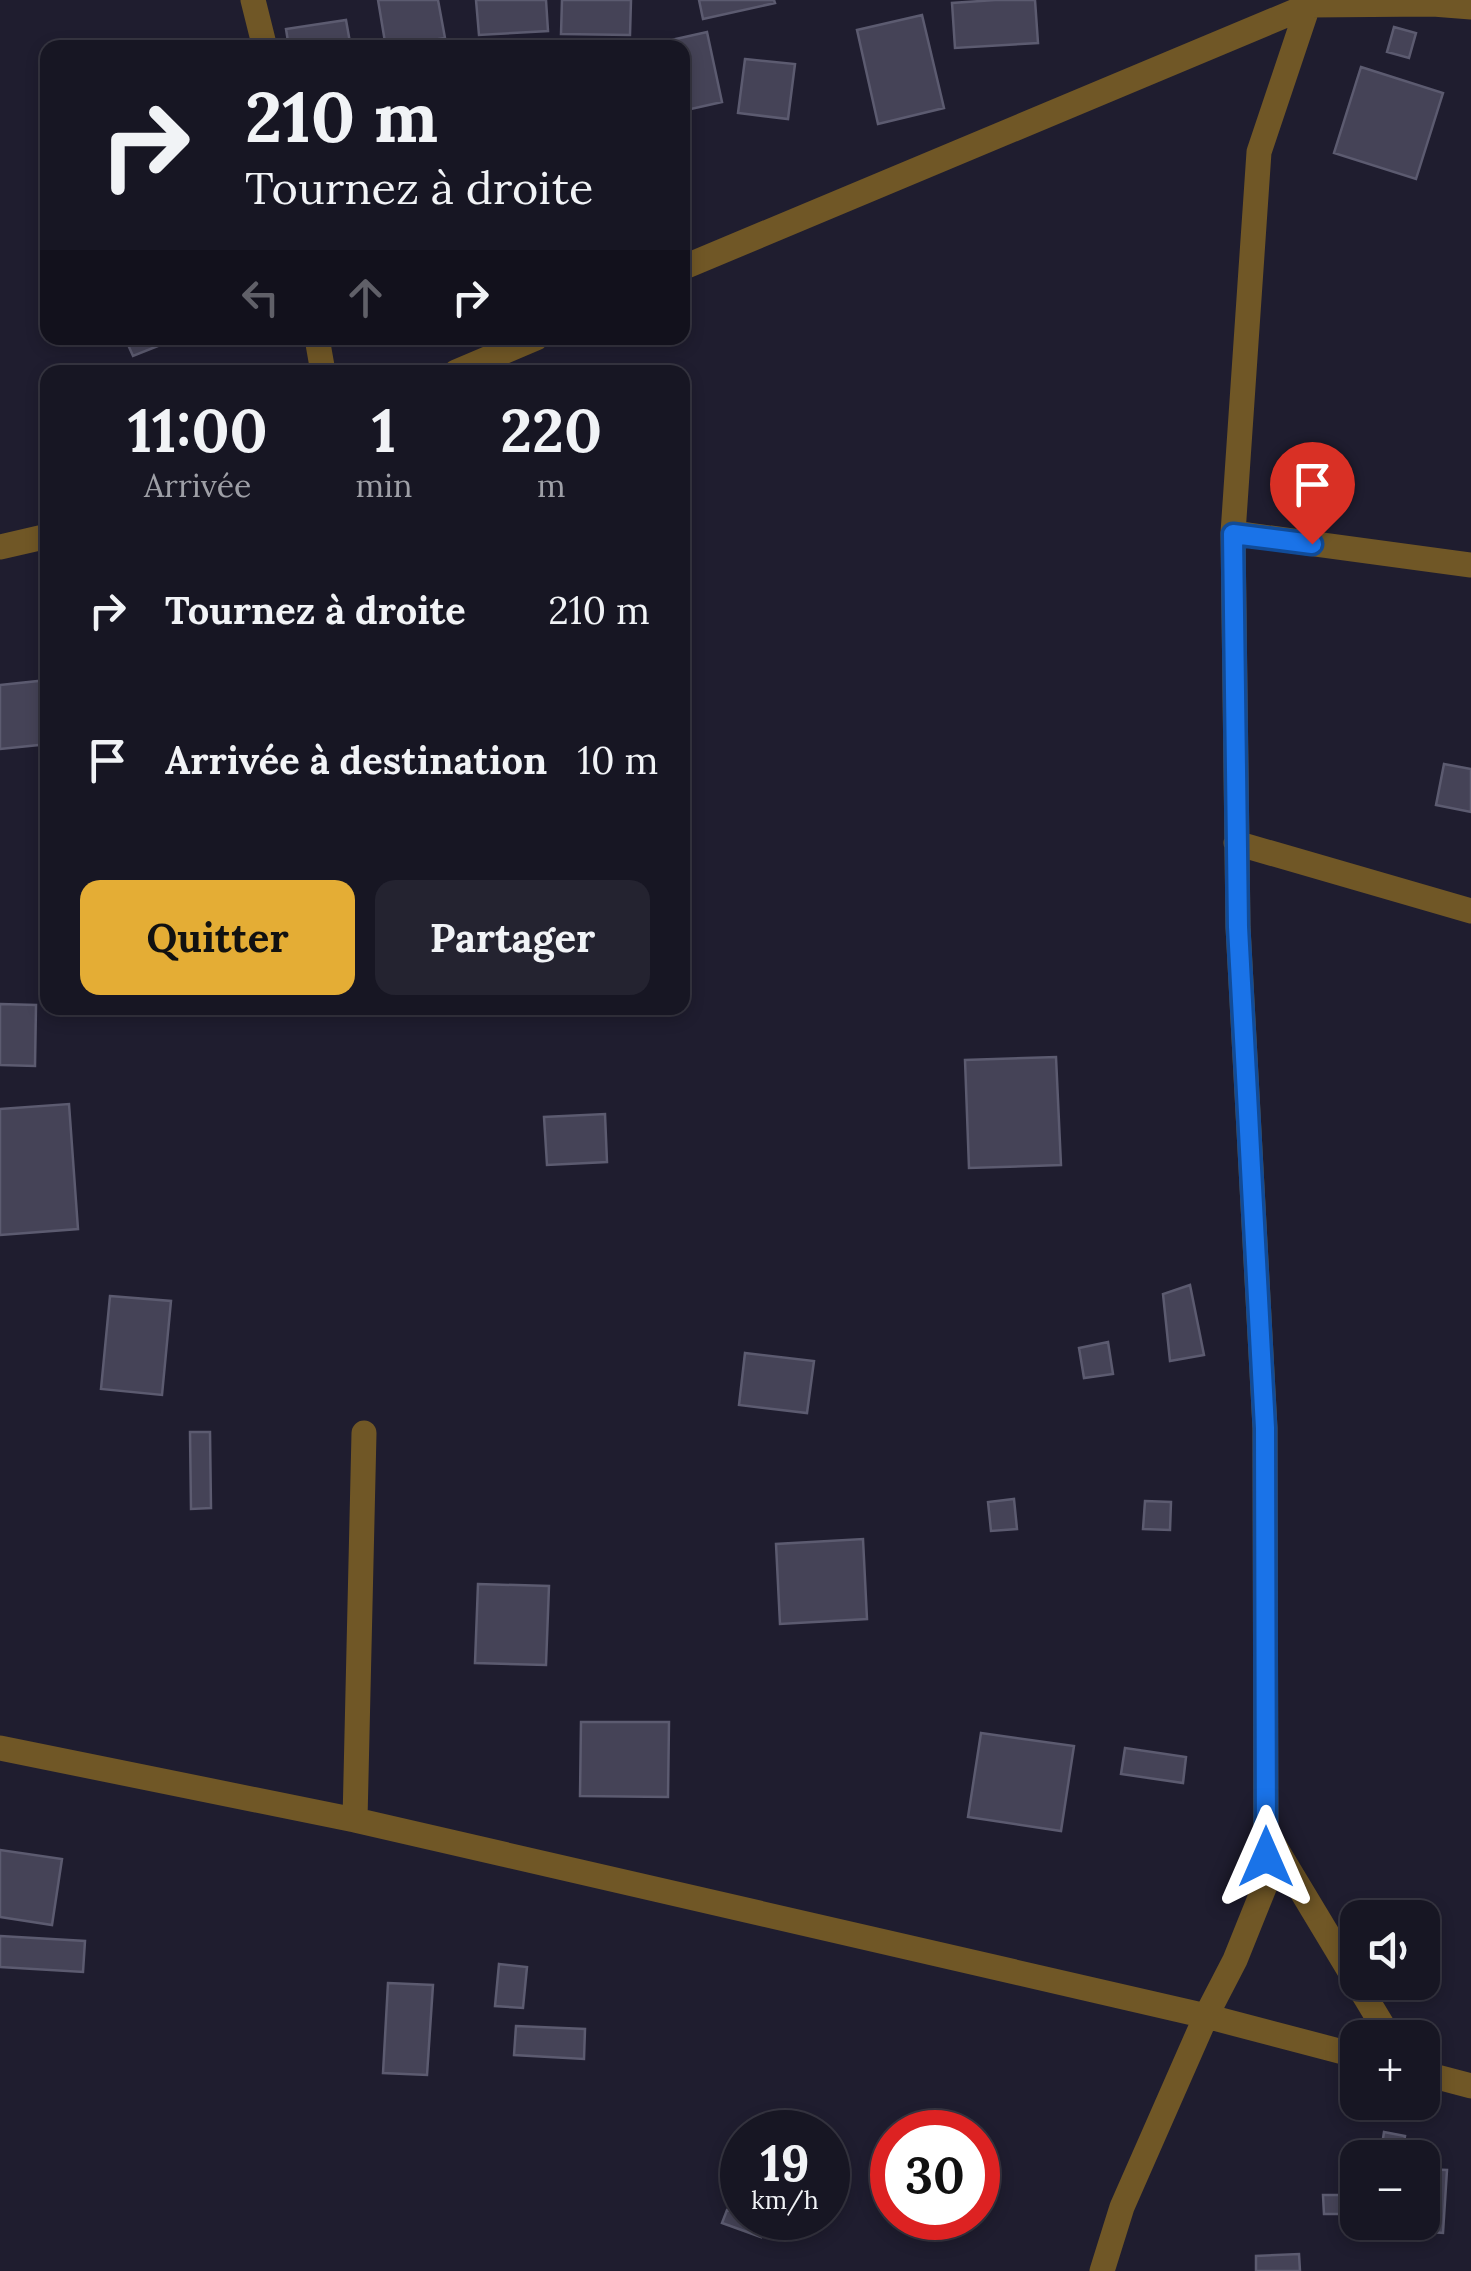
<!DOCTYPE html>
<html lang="fr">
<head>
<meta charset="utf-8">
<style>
  :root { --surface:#171623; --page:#242330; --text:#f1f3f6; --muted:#9e9fa6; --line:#363541; --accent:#e4ad35 }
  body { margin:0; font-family:Lora,serif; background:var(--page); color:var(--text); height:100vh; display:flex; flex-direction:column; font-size:38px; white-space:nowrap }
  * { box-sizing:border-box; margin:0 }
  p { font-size:32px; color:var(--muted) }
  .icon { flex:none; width:55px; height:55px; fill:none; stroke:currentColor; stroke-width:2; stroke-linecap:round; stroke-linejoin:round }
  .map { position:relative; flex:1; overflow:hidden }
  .details { position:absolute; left:40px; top:365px; width:650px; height:650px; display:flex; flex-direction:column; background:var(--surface); border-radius:20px; box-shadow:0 5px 15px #0003,0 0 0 2px var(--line) }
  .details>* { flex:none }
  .top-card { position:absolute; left:40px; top:40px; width:650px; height:305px; border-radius:20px; box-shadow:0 5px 15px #0003,0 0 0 2px var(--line); background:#171623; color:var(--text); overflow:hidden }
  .buttons { position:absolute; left:1340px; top:1900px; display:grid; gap:20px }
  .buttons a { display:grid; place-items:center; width:100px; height:100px; border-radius:20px; background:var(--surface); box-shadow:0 5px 15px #0003,0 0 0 2px var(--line); font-size:50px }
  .speed { position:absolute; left:720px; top:2110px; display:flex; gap:20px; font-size:50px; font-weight:700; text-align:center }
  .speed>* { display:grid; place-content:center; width:130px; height:130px; border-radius:50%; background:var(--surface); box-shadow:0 5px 15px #0003,0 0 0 2px var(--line); line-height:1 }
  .speed small { font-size:25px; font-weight:400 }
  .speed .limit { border:15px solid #d22; background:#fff; color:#111 }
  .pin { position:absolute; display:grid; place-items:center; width:85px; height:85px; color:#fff; margin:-102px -42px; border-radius:50% 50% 50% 0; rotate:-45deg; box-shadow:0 0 10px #0007 }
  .pin .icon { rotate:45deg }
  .me { position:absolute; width:110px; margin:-55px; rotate:0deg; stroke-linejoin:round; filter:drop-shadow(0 0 8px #0008) }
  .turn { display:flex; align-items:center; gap:35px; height:210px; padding:0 40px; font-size:45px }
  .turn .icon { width:130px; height:130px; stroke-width:2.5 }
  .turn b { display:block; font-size:70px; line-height:85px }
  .lanes { display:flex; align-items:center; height:95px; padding:0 40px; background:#0003; justify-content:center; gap:50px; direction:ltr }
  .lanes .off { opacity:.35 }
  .eta { display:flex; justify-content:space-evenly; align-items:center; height:170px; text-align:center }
  .eta b { font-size:60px; font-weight:800; line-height:70px }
  .primary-button { display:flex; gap:20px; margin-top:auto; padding:20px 40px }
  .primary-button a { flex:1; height:115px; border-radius:20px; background:var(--accent); color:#111; font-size:40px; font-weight:800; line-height:115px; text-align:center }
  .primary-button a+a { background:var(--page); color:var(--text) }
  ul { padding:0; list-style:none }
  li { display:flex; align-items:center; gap:30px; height:150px; padding:0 40px }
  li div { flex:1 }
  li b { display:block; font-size:38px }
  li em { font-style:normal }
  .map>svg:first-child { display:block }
  .building { fill:#454357; stroke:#5c5b70; stroke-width:2.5 }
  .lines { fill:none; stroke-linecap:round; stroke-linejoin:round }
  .minor { stroke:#705726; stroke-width:25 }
  .route-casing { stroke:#114b97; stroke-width:25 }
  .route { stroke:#1a73e8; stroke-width:18 }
</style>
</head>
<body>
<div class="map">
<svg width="1471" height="2271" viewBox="0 0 1471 2271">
  <rect width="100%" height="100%" fill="#1f1d2f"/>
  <!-- building -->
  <path class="building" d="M378,0H438L445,38L386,48Z
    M476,0H546L548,31L479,35Z
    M562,0H631L630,35L561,34Z
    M699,0H774L775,3L703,19Z
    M995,0H1035L1038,43L955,48L952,3Z
    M922,15L944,108L878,124L857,30Z
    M346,20L351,48H289L286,29Z
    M1394,27L1416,33L1409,58L1387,52Z
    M707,32L722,102L682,111V48L640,47Z
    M745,59L795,64L788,119L738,113Z
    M1361,67L1443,93L1416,179L1334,153Z
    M125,338H178L133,356Z
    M48,680V744L0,749V685Z
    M1444,764L1471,769V812L1436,805Z
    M0,1004L36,1005L35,1066L0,1065Z
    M1056,1057L1061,1165L969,1168L965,1060Z
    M69,1104L78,1229L0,1235V1109Z
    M605,1114L607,1162L547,1165L544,1117Z
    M1190,1285L1204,1355L1170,1361L1163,1294Z
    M110,1296L171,1301L162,1395L101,1389Z
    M1108,1342L1113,1374L1084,1378L1079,1348Z
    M745,1353L814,1361L807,1413L739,1405Z
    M190,1432H210L211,1508L191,1509Z
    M1014,1499L1017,1529L991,1531L988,1502Z
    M1145,1501L1171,1502L1170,1530L1143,1529Z
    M863,1539L867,1619L780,1624L776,1544Z
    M478,1584L549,1586L546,1665L475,1663Z
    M581,1722H669L668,1797L580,1796Z
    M981,1733L1074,1746L1061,1831L968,1817Z
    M1125,1748L1186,1757L1183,1783L1121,1774Z
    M0,1850L62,1859L52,1925L0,1917Z
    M0,1936L85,1941L83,1972L0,1967Z
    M499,1964L527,1967L523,2008L495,2006Z
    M388,1983L433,1985L427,2075L383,2073Z
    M516,2026L585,2029L584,2059L514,2055Z
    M1384,2132L1405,2136L1402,2158H1380Z
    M1422,2169L1447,2170L1443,2233L1417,2231L1418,2222H1422Z
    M1323,2195H1358V2214H1324Z
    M727,2210L765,2223L761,2237L722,2223Z
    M1299,2254L1300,2271H1256V2256Z"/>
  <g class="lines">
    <!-- minor -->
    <path class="minor" d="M253,0L265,48
      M682,268L1310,5L1433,4L1471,7
      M317,338L323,372
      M456,372L536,338
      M1233,533L1471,565
      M0,547L48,536
      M1236,843L1471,911
      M0,1748L355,1820L1206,2016L1358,2056
      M355,1820L364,1433
      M1266,1832L1390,2038
      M1422,2073L1471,2086
      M1102,2271L1122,2207L1206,2016L1235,1960L1266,1883L1265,1428L1238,927L1233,533L1259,152L1310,0"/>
  </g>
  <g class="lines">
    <defs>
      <path id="route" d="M1266,1857L1265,1428L1238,927L1233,534L1312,544"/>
    </defs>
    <!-- route casing -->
    <use href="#route" class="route-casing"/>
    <!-- route -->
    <use href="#route" class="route"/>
  </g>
</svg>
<div class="buttons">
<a><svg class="icon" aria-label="sound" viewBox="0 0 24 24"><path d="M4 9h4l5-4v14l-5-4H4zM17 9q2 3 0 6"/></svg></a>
<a>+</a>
<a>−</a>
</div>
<div class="speed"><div>19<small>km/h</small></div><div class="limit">30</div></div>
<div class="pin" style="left:1312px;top:544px;background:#d93025"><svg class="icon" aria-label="arrive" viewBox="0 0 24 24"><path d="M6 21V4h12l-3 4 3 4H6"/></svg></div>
<svg class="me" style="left:1266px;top:1857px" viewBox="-20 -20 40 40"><path d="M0-17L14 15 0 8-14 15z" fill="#1a73e8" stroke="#fff" stroke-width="4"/></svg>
<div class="top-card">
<div class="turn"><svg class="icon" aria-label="right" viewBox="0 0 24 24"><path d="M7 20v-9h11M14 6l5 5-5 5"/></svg><div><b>210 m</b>Tournez à droite</div></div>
<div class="lanes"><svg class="icon off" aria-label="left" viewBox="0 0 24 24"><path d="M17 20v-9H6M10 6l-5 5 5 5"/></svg><svg class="icon off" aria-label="ahead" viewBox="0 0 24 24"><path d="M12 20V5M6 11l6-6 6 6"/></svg><svg class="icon" aria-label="right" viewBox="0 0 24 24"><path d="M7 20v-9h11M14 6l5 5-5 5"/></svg></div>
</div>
<section class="details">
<div class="eta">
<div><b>11:00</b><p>Arrivée</p></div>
<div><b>1</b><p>min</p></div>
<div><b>220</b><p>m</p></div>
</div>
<ul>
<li><svg class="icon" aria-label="right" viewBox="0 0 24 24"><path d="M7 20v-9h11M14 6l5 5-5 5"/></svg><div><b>Tournez à droite</b></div><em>210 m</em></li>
<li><svg class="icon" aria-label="arrive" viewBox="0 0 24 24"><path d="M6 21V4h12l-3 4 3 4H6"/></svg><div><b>Arrivée à destination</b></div><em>10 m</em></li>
</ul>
<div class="primary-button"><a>Quitter</a><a>Partager</a></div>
</section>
</div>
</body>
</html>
